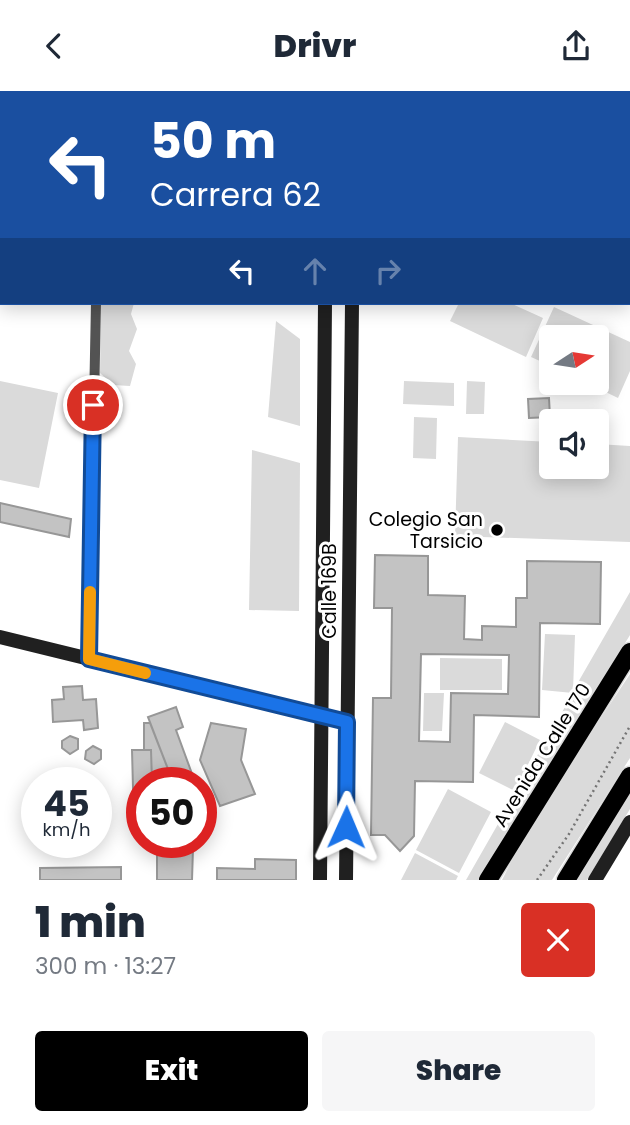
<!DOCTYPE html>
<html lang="en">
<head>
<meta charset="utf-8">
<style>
  :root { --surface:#fff; --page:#f6f6f7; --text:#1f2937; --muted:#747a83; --accent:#000 }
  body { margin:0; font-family:Poppins,sans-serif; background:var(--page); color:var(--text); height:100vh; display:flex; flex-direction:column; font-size:26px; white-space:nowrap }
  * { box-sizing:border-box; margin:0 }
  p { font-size:23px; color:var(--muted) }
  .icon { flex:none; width:38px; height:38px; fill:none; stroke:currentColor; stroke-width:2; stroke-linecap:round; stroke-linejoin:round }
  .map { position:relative; height:789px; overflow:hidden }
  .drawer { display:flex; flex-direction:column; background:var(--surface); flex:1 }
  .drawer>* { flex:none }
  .banner { position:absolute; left:0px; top:0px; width:630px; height:214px; box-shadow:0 4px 18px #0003; background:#1a4fa0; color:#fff; overflow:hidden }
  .needle { width:46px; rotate:78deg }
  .tools { position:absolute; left:539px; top:234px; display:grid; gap:14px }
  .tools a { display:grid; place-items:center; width:70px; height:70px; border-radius:7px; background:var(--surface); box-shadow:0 4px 18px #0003; font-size:35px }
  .speed { position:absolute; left:21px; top:676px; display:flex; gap:14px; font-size:35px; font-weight:700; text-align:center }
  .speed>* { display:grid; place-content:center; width:91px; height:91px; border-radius:50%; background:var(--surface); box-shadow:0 4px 18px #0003; line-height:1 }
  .speed small { font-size:18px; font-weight:400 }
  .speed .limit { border:10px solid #d22; background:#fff; color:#111 }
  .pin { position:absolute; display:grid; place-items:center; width:60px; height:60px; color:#fff; margin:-30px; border:4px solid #fff; border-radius:50%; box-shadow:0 2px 7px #0007 }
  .me { position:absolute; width:77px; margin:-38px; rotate:1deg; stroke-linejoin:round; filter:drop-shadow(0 0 5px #0008) }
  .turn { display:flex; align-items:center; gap:24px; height:147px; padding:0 35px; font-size:32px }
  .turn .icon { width:91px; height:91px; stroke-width:2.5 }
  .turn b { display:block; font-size:49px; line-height:60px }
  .lanes { display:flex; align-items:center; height:66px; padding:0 35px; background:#0003; justify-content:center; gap:35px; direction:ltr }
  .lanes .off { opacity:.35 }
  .round { display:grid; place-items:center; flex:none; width:74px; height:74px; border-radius:7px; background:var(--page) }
  .headline { display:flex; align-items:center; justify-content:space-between; height:119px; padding:0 35px }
  h1 { font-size:42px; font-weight:800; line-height:52px }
  .button { display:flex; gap:14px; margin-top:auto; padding:14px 35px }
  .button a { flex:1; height:80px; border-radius:7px; background:var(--accent); color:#fff; font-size:28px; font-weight:800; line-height:80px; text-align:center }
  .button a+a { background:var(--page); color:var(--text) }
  header { display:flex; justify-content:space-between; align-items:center; height:91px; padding:0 35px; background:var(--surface); font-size:32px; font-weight:800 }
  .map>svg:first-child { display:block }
  .green { fill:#dadada }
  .building { fill:#c3c3c3; stroke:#979797; stroke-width:2; fill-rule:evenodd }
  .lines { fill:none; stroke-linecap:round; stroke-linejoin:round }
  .primary-casing { stroke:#dbdbdb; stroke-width:21 }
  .path { stroke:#757575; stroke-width:2.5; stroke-dasharray:2 3.5; stroke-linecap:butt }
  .street { stroke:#535353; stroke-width:10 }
  .secondary { stroke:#202020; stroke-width:14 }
  .primary { stroke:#000; stroke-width:18 }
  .route-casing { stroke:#114b97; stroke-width:18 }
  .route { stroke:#1a73e8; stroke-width:12 }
  .slow { stroke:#f59e0b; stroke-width:12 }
  .poi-dot { fill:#000; stroke:#fff; stroke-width:2.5 }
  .labels { text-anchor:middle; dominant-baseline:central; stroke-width:6; stroke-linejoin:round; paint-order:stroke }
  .poi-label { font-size:19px; fill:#000; stroke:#fff; text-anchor:end }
  .street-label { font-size:19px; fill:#000; stroke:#fff }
</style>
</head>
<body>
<header><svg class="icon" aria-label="back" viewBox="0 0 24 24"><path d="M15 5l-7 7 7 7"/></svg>Drivr<svg class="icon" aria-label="share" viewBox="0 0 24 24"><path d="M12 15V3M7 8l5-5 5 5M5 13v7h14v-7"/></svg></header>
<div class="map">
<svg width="630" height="789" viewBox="0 0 630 789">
  <rect width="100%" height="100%" fill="#fff"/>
  <!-- green -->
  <path class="green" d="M101,212H134L131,223L137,238L129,260L136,273L130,295L113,294L100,282Z
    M459,212H510L543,227L526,266L450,230Z
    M554,216L630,251V280L618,307L587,292H597V247H551V275L531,266Z
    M276,230L300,248V335L268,326Z
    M0,290L58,302L39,397L0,389Z
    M404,290L454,292V315L403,313Z
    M467,290L485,291L484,323H466Z
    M414,326L437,327L436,368L413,367Z
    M458,346L551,351V376H597V353L630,355V451L455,445Z
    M252,359L300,372L299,520L249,519Z
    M630,501V544L479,789H466L573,602L542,599L545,543L575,544L573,600Z
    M440,567L502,568V599H440Z
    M630,583V667L552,789H502L529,735Z
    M424,602H444L442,640H423Z
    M505,631L540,649L515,700L479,682Z
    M448,698L491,721L459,782L416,759Z
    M630,700V718L587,789H576Z
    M415,762L458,785L456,789H401Z"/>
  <!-- building -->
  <path class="building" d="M549,307L550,326L529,327L528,308Z
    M0,412L71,428L69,446L0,431Z
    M375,464L428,465V504L465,505L464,548L482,549V535L516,536V507H527V470L601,471L600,533L540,532L539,626L474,624L473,691L415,690L414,745L400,760L385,744H371L373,607H391L392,517H374ZM421,563L509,564L508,603L451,602L450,651L419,650Z
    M82,595L83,609L96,608L98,637L84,639L83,629L53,631L52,609L64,608L63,596Z
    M176,616L183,636L176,639L195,691H173L148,626Z
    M144,632H150L173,691H152L151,659H144Z
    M211,632L246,638L241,669L255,703L220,715L200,669Z
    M70,645L78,648V658L70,663L62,657V650Z
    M93,655L101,659V668L94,673L85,668L86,660Z
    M132,659H151L152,691H142V735H134Z
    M96,705H102L101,747H96Z
    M201,707L203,711L210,708L214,719L201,723Z
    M157,757H193L192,789H157Z
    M255,768L296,769V789H217V777L255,778Z
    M121,776V789H40V777Z"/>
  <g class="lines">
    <defs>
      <path id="primary" d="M488,789L630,561
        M566,789L630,685"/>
    </defs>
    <!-- primary casing -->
    <use href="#primary" class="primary-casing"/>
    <!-- path -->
    <path class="path" d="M36,0L37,2
      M295,0L296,2
      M302,0V2
      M62,2V0
      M537,789L569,743L630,635"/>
    <!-- street -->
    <path class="street" d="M0,108H2
      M89,568L96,212"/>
    <!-- secondary -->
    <path class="secondary" d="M318,0V2
      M344,0V2
      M0,546L347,631
      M320,789L325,212
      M346,789L352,212
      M595,789L630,731"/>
    <!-- primary -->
    <use href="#primary" class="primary"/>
  </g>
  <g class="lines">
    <defs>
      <path id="route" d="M93,314L89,568L347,631L346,736"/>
    </defs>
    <!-- route casing -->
    <use href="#route" class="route-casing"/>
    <!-- route -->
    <use href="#route" class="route"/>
    <!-- slow -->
    <path class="slow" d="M90,501L89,568L145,582"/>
  </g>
  <!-- markers -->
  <circle class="poi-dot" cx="497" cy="439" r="7"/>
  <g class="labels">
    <!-- poi labels -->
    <g class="poi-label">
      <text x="483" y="428">Colegio San<tspan x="483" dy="22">Tarsicio</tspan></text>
    </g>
    <!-- street labels -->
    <g class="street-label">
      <text transform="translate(329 500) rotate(-90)">Calle 169B</text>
      <text transform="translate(542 664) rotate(-58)">Avenida Calle 170</text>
    </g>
  </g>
</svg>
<div class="tools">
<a><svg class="needle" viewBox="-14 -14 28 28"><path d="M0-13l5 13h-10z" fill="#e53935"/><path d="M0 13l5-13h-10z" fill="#747a83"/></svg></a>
<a><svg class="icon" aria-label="sound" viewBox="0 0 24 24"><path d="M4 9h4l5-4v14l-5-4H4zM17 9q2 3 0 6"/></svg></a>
</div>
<div class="speed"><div>45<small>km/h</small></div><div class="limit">50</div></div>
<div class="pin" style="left:93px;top:314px;background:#d93025"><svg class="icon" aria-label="arrive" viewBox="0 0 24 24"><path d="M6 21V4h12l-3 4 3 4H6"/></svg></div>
<svg class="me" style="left:346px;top:736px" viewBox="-20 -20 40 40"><path d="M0-17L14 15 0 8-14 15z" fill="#1a73e8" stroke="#fff" stroke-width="4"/></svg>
<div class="banner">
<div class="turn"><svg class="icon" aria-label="left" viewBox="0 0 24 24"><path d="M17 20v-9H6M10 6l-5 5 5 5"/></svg><div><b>50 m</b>Carrera 62</div></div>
<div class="lanes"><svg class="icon" aria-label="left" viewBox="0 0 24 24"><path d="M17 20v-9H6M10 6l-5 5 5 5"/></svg><svg class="icon off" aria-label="ahead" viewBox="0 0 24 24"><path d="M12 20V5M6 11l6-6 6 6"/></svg><svg class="icon off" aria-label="right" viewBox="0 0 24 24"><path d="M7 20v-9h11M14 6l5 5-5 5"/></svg></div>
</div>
</div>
<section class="drawer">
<div class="headline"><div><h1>1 min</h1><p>300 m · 13:27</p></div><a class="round" style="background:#d93025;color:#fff"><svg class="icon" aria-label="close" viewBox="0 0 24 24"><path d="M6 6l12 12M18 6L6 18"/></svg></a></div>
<div class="button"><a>Exit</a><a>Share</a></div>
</section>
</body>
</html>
